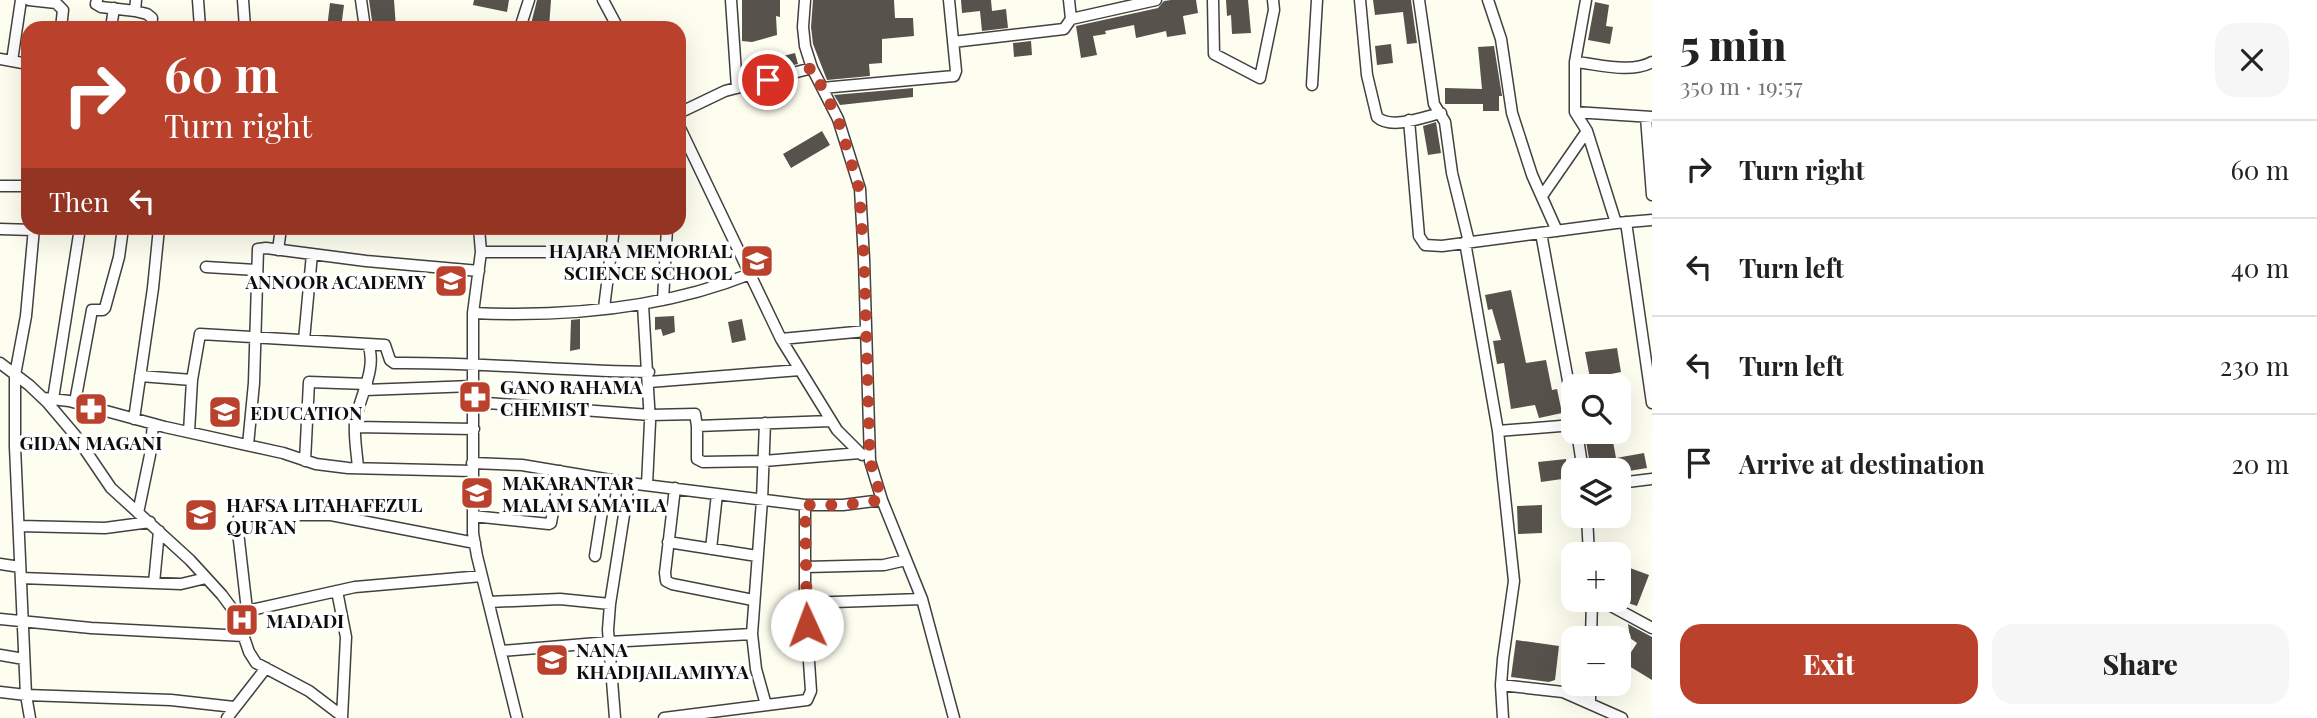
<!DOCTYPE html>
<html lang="en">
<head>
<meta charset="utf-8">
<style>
  :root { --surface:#fff; --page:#f6f6f6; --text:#222; --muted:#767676; --line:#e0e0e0; --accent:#ba412b }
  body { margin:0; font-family:"Playfair Display",serif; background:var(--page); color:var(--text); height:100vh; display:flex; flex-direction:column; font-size:26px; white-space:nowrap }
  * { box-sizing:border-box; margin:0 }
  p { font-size:23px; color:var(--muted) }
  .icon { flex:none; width:38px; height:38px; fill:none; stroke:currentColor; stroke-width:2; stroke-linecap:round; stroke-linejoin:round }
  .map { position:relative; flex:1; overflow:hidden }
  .panel { display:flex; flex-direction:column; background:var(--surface); width:665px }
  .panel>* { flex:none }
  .banner { position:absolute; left:21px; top:21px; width:665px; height:214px; border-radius:21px; box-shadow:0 7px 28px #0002; background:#ba412b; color:#fff; overflow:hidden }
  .tools { position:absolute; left:1561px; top:374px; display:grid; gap:14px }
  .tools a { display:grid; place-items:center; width:70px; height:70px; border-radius:14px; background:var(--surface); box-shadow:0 7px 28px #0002; font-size:35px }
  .pin { position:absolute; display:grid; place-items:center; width:60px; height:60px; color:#fff; margin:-30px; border:4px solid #fff; border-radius:50%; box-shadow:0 2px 7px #0007 }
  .me { position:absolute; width:77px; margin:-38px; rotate:358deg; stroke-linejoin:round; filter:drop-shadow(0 0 5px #0008) }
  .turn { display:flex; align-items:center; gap:24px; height:147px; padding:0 28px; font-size:32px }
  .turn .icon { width:91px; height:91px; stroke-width:2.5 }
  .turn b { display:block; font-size:49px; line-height:60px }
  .then { display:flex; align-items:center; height:66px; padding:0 28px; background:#0003; gap:14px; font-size:26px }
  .round { display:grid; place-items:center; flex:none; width:74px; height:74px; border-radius:21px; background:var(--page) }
  .overview { display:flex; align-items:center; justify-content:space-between; height:119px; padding:0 28px }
  h1 { font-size:42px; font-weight:800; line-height:52px }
  .button { display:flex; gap:14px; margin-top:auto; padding:14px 28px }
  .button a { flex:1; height:80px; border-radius:21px; background:var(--accent); color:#fff; font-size:28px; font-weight:800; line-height:80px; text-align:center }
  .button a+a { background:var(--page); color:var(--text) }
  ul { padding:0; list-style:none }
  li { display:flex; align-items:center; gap:21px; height:98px; padding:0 28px; border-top:2px solid var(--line) }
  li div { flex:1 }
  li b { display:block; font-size:26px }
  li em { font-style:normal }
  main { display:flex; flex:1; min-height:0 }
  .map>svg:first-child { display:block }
  .building { fill:#57524b }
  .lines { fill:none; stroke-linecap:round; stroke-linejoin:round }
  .minor-casing { stroke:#414141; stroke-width:13 }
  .minor { stroke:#fff; stroke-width:10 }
  .route { stroke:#ba412b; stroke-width:12; stroke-dasharray:0 21.6 }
  .labels { text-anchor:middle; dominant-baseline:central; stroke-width:7; stroke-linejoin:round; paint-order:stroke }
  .poi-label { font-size:19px; font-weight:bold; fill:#0e0e0e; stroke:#fff; text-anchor:start }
</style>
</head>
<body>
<main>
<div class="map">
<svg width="1652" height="718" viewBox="0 0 1652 718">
  <rect width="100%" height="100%" fill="#fefef0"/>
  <!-- building -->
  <path class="building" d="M369,0H394L396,28H373Z
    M474,0H509L507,12L473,5Z
    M537,0H551L549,28H530Z
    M742,0H780V17L776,16L777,35L752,42L742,41Z
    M813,0H894L895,18H913L914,36L882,39V63L869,64L870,76L827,80L813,44L811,27Z
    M961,0H991L992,11L1006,9L1008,28L982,31L980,11L962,13Z
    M1171,0H1196L1198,13L1183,16L1186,34L1167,37L1166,31L1136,38L1134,25L1105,31L1106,34L1093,36L1097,55L1081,58L1076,26L1158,8L1164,1Z
    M1226,0H1248L1251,33L1232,34L1231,15L1227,16Z
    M1373,0H1411L1417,43L1407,44L1403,12L1375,15Z
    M1595,2L1609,5L1606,26L1613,27L1610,44L1588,40Z
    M330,3L344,5L341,28H327Z
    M1031,41L1032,55L1014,57L1013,43Z
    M1391,44L1393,63L1377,65L1375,46Z
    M1494,46L1502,96H1499V111H1483V104H1445V88L1482,89L1478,47Z
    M795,53L798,64L769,71L767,60Z
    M913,88V97L840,105L834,95Z
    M1436,122L1441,153L1428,155L1423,126Z
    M822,131L830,145L791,168L783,154Z
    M1511,290L1526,363L1546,360L1552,390L1557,389L1562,413L1539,418L1535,405L1511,409L1504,363L1497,364L1493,341L1501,340L1492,309L1488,310L1485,295Z
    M674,316L675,332L663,336L661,329L655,330V317Z
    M580,319V349L570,351L571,320Z
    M742,319L746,340L732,343L728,322Z
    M1617,348L1621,372L1590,378L1585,352Z
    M1612,436L1616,458L1644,453L1647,468L1629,471H1591L1586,441Z
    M1566,459L1569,478L1541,482L1538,462Z
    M1542,505V533L1518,534L1517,506Z
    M1619,564L1649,575L1637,606L1619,600Z
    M1628,624L1652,637V680L1624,663L1637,643L1630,638Z
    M1516,640L1559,646L1555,680L1549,682L1511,677Z"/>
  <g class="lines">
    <defs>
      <path id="minor" d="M29,0L56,3
        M53,0L63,10L61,28
        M97,0L96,4L101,7L135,11
        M136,0L135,11L147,14L152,18L151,28
        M198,0L200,28
        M243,0L245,28
        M361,0L365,28
        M603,0L618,28
        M731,0L737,88
        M805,0L803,27L805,46L812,68L838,119L860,189L864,259L870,461L882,500L922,599L954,718
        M1213,0L1214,54L1260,78L1274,10L1273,0
        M1360,0L1367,75L1377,117C1391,130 1424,117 1441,113
        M1419,0L1434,104L1445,122L1452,173L1469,242
        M1488,0L1501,39L1512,113L1532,175L1557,231
        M1071,19L1156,0
        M111,28L114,8
        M446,28H461
        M520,28L529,0
        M953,42L1064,29L1071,19L1069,0
        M0,59L28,64
        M12,61L21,0
        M1575,62C1598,64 1631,74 1652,62
        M1312,85L1317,0
        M822,88L954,76L956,71L949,0
        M1575,112V62L1586,0
        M679,113L725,91L812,68
        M1646,117L1652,195
        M1409,120L1419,236L1425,245L1442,246L1616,223L1652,220
        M679,126L781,339L837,430L862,455
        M0,186H28
        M1542,196L1587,131
        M1626,222L1652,403
        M1616,223L1587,131L1575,112L1652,117
        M479,228L481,252L473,313V533L477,556L517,718
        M0,229L33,230
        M1541,233L1573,408
        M1465,242L1498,431L1514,581L1503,659L1501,685L1503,718
        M278,250L281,228
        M481,252H611
        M206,267L257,270
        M663,300L667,228
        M643,305L650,422L647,485
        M604,308L614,228
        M473,313C566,317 663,309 750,274
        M781,339L866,331
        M304,340L312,254
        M0,363L29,385L47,402L75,435L111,488L190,560L222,595L236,614L249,652L256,663L309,691L342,716
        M140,376L192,380
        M649,382L800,370
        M365,390L473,386
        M43,398L69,401L165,427L283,453L316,464L348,468L473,471
        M53,399L80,228
        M75,402L92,310H103L105,308L119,257L123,228
        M474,402L650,415L695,414L697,426V459L703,462L764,461L860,453
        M134,419L153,288L159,228
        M765,423L762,500L752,634L756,669L766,705
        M697,426L831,421
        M355,427L474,429
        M1498,431L1573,425
        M189,432L192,380L200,334L385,345L390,360L394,363C479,362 564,371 649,372
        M1577,432L1583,471
        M248,445L254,383L258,249L266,248L366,261L479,271
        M305,461L309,382L367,384
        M472,463L522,465L629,483L805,505H843L882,500
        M358,468C357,454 354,438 355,424C358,398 378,370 368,344
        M1619,483L1652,479
        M675,488L665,573L666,581L672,584L753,600
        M138,513L150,455L153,424
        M473,516L549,524L551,523L560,471
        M1587,516L1589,555
        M19,526L105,528L150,522
        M668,542L757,556
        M711,549L717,494
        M595,556L607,480
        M0,564L20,567
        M806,567L884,565L906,560
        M21,578L181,584L206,578
        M154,583L159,531
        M337,591L346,637L342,718
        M1600,600L1652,628
        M489,602L560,599L610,604
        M805,603L922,599
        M247,610L237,523L240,515H331L475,543
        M242,612L355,587L482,576
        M0,619L91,628L244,636
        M1591,639L1592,600
        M501,651L609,642L752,634
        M0,655L24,659
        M1501,685L1563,692L1622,718
        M0,692L26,695L171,700L234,707
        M1590,702V684
        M30,718L26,695L15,447V375L26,316L34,228
        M227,718L266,668
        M615,718L608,630L610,604L629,483
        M664,718L807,700L811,691L805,603V505"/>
    </defs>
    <!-- minor casing -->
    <use href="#minor" class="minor-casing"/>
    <!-- minor -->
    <use href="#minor" class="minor"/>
  </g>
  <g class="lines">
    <!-- route -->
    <path class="route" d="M768,80L812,68L838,119L859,189L864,259L870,461L882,500L843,505H805L807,625"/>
  </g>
  <!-- icons -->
  <defs>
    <symbol id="school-square" viewBox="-11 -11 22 22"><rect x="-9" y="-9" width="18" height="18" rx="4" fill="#ba412b" stroke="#fff"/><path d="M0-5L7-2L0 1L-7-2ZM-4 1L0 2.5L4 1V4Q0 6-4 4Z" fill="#fff"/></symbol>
    <symbol id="pharmacy-square" viewBox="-11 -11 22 22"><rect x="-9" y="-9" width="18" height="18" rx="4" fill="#ba412b" stroke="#fff"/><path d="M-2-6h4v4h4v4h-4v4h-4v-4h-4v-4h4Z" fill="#fff"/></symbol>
    <symbol id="hospital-square" viewBox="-11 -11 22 22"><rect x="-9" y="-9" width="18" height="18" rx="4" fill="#ba412b" stroke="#fff"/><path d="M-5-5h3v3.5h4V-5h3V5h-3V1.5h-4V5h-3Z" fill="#fff"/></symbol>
  </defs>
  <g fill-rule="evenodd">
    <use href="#school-square" x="738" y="242" width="38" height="38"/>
    <use href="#school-square" x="432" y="262" width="38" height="38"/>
    <use href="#pharmacy-square" x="456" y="378" width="38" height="38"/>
    <use href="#pharmacy-square" x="72" y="390" width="38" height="38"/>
    <use href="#school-square" x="206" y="393" width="38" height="38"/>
    <use href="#school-square" x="458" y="474" width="38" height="38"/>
    <use href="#school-square" x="182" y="496" width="38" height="38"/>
    <use href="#hospital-square" x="223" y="601" width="38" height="38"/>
    <use href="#school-square" x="533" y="641" width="38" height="38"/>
  </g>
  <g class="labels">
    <!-- poi labels -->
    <g class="poi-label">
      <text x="732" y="250" text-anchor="end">HAJARA MEMORIAL<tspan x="732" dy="22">SCIENCE SCHOOL</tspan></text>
      <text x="426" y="281" text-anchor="end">ANNOOR ACADEMY</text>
      <text x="500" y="386">GANO RAHAMA<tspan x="500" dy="22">CHEMIST</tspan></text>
      <text x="250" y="412">EDUCATION</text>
      <text x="91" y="442" text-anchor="middle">GIDAN MAGANI</text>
      <text x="502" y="482">MAKARANTAR<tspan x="502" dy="22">MALAM SAMA'ILA</tspan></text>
      <text x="226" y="504">HAFSA LITAHAFEZUL<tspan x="226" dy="22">QUR AN</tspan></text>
      <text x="266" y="620">MADADI</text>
      <text x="576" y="649">NANA<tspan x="576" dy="22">KHADIJAILAMIYYA</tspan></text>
    </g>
  </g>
</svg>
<div class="tools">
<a><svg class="icon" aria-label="search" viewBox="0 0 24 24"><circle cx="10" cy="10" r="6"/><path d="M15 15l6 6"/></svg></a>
<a><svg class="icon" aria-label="layers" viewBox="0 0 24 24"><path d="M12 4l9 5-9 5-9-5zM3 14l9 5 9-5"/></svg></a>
<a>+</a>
<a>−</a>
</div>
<div class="pin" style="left:768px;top:80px;background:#d93025"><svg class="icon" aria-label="arrive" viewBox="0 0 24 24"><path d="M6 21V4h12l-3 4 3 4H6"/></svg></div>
<svg class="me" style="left:807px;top:625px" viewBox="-20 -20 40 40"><circle r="19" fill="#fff"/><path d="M0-13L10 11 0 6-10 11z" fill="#ba412b"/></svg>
<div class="banner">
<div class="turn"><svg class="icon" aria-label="right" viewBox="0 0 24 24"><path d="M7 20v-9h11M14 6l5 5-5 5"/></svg><div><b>60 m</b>Turn right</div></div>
<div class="then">Then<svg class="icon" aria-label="left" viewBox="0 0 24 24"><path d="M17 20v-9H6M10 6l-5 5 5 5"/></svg></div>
</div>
</div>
<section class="panel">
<div class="overview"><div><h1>5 min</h1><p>350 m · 19:57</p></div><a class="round"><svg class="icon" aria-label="close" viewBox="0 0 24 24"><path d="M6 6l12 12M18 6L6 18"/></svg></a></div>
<ul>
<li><svg class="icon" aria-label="right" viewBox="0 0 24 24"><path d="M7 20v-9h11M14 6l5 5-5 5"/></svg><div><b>Turn right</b></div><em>60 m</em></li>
<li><svg class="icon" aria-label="left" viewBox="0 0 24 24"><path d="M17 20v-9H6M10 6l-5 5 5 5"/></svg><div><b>Turn left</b></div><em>40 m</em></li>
<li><svg class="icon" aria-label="left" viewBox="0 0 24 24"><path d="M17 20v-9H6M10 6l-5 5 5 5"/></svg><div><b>Turn left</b></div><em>230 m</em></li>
<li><svg class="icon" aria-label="arrive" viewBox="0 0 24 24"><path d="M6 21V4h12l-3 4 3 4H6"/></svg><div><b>Arrive at destination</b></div><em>20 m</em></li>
</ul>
<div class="button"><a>Exit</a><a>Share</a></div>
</section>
</main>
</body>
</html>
